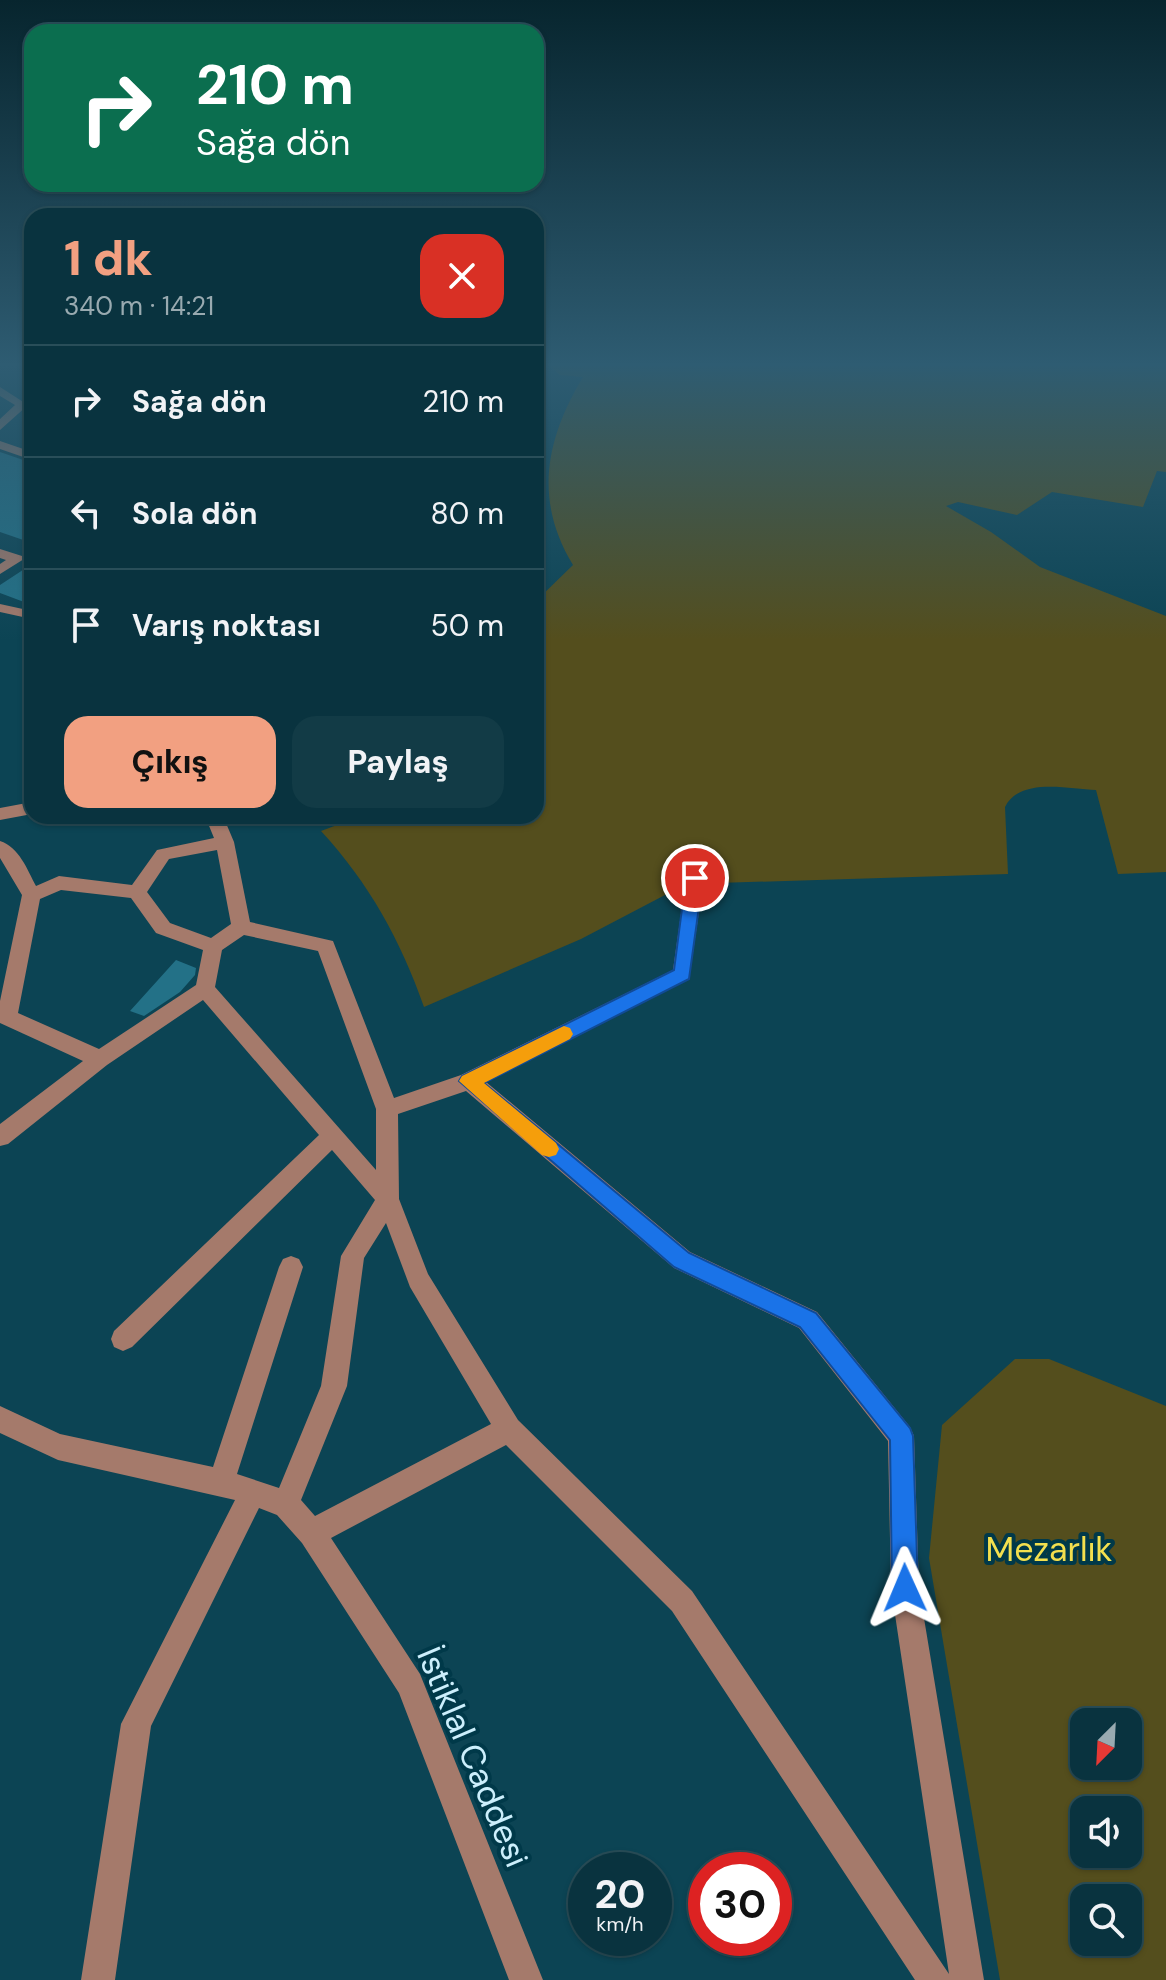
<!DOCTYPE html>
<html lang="tr">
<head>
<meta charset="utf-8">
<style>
  :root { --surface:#09333f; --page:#123b46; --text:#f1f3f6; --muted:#99aab0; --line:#294e59; --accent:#f2a081 }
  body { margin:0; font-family:"DM Sans",sans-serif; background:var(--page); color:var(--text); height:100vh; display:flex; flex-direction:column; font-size:30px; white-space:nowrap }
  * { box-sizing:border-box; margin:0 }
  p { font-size:26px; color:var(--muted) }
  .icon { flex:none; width:44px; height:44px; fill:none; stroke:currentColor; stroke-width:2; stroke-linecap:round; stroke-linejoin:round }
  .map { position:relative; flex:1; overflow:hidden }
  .side { position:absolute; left:24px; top:208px; width:520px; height:616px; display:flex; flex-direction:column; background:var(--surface); border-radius:24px; box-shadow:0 2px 6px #0004,0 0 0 2px var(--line) }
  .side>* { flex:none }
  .banner { position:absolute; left:24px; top:24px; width:520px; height:168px; border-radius:24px; box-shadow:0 2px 6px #0004,0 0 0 2px var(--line); background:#0b6e4f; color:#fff; overflow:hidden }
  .needle { width:52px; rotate:204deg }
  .buttons { position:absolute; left:1070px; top:1708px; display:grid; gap:16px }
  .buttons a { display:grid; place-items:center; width:72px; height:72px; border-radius:16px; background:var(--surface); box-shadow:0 2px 6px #0004,0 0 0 2px var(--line); font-size:40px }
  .speed { position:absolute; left:568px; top:1852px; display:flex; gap:16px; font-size:40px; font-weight:700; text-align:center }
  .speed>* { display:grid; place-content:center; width:104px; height:104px; border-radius:50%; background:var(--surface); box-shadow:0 2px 6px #0004,0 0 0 2px var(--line); line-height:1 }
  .speed small { font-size:20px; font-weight:400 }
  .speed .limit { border:12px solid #d22; background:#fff; color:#111 }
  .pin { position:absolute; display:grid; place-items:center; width:68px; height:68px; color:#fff; margin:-34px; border:4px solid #fff; border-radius:50%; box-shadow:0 2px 8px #0007 }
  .me { position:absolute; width:88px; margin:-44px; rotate:359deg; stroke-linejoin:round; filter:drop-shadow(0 0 6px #0008) }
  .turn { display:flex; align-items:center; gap:28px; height:168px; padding:0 40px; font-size:36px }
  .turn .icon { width:104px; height:104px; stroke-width:2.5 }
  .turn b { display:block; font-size:56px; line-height:68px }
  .round { display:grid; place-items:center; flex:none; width:84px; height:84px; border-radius:24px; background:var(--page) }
  .summary { display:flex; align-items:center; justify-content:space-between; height:136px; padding:0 40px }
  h1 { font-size:48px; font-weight:800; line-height:60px; color:var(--accent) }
  .action { display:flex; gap:16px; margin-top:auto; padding:16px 40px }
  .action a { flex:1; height:92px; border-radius:24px; background:var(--accent); color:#111; font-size:32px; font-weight:800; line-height:92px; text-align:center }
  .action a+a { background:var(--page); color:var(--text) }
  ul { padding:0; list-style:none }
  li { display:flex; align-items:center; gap:24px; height:112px; padding:0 40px; border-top:2px solid var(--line) }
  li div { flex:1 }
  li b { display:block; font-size:30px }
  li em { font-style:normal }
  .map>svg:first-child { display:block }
  .green { fill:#544e1d; fill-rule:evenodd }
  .building { fill:#237187 }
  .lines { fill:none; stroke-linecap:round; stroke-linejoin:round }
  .minor { fill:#a57a6b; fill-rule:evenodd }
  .route { fill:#1a73e8; stroke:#114b97; stroke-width:2 }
  .slow { fill:#f59e0b }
  .labels { text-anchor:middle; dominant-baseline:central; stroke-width:8; stroke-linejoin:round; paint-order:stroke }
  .near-park-label { font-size:34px; fill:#f3df4e; stroke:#003949 }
  .near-street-label { font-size:34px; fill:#cceffc; stroke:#003949 }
</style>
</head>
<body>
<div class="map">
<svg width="1166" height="1980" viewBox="0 0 1166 1980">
  <rect width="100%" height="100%" fill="#0c4454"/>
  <!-- green -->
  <path class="green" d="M552,362H1166V472L1157,471L1143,507L1052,492L1017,515L958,502L946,506L991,532L1040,567L1166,616V872L1118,874L1096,790C1068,789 1020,777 1005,807L1008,874L686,884L581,939L424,1007C401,941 369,883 321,831L361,816H536V601L573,565C534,501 545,440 583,377L560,375L550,366Z
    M1015,1359H1049L1166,1406V1980H1000L929,1558L942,1425ZM1128,1722V1766H1084V1722ZM1128,1810V1854H1084V1810ZM1128,1898V1942H1084V1898Z"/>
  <!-- building -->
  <path class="building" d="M0,452L32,463V543L0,532Z
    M32,564V596L24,602L0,593V585Z
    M176,960L196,968L195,975L180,992L144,1016L130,1011Z"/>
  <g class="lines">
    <!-- minor -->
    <path class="minor" d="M0,362H7L0,366Z
      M0,387L28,405L0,430V419L15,405L0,396Z
      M0,441L32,452V460L0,449Z
      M0,549L22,556L24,559L0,574V564L6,560L0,558Z
      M0,604L32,611V619L0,612Z
      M32,802V814L0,820V808Z
      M205,816H223L234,842L250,922L333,941L394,1098L461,1075L673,970L686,878L688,873H702L704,878L689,979L486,1082L690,1252L817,1312L910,1427L914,1436L919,1588L984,1980H915L672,1611L506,1445L331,1538L420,1674L543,1980H509L399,1693L302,1543L277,1515L259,1508L151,1726L115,1980H81L121,1724L235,1500L58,1460L0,1433V1406L60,1434L213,1467L279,1267L283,1259L291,1256L299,1259L303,1267L237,1474L279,1488L321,1386L341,1256L375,1200L332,1150L132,1347L123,1351L114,1347L111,1339L114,1331L319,1135L203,1000L107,1065L8,1144L0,1146V1124L83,1061L0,1023V1001L22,895L0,858V841C19,847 27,869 36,886L59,876L132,885L157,850L214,838ZM217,850L231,924L211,938L170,923L147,892L169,859ZM61,890L131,898L156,933L203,950L196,985L99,1049L18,1013L40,899ZM244,935L318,951L376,1109V1170L215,987L222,950ZM466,1091L674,1268L799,1328L888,1441L891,1588L949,1974L692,1591L518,1420L428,1274L399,1199L398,1114ZM386,1223L410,1287L491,1424L315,1516L301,1500L347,1386L364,1258Z"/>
  </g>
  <!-- sky -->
  <linearGradient id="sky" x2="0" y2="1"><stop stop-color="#07252e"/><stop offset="0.57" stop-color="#2e5c72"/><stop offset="1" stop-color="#2e5c72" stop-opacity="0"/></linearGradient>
  <rect width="1166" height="640" fill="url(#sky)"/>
  <!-- route -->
  <path class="route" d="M695,872L703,878L689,979L484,1083L689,1253L816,1313L910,1428L913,1436L918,1588L914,1597L905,1601L896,1597L892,1588L890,1440L800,1327L674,1267L459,1081L462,1076L674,970L686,878Z"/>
  <!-- slow -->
  <path class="slow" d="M564,1026L570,1028L573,1034L570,1039L484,1083L556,1143L559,1149L556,1155L549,1157L542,1155L459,1081L462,1076Z"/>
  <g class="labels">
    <!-- near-park labels -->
    <g class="near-park-label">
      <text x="1049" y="1549">Mezarlık</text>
    </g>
    <!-- near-street labels -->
    <g class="near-street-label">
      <text transform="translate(473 1757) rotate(67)">İstiklal Caddesi</text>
    </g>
  </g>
</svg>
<div class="buttons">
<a><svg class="needle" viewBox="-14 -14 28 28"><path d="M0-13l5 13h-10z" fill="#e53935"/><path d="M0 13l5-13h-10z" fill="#99aab0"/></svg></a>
<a><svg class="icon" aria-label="sound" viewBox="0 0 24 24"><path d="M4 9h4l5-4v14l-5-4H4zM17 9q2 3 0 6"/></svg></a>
<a><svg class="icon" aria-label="search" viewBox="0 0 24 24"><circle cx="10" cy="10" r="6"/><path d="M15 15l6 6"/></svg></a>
</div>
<div class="speed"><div>20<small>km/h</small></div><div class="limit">30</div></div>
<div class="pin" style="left:695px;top:878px;background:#d93025"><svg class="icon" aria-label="arrive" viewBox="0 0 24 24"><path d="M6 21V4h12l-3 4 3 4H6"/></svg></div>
<svg class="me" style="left:905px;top:1588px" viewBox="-20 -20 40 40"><path d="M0-17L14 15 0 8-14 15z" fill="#1a73e8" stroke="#fff" stroke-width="4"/></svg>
<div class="banner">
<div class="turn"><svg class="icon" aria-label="right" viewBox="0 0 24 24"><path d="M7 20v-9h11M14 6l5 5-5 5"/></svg><div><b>210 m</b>Sağa dön</div></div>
</div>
<section class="side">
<div class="summary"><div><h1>1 dk</h1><p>340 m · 14:21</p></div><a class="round" style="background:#d93025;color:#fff"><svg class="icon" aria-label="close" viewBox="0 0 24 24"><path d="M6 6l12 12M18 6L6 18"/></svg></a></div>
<ul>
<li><svg class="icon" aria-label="right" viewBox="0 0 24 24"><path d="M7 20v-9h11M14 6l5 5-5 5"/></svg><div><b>Sağa dön</b></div><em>210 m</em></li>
<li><svg class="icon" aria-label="left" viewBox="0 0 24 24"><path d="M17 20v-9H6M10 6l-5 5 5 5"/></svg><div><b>Sola dön</b></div><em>80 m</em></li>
<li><svg class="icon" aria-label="arrive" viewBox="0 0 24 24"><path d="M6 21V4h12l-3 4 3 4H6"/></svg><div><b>Varış noktası</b></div><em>50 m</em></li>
</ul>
<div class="action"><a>Çıkış</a><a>Paylaş</a></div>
</section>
</div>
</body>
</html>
